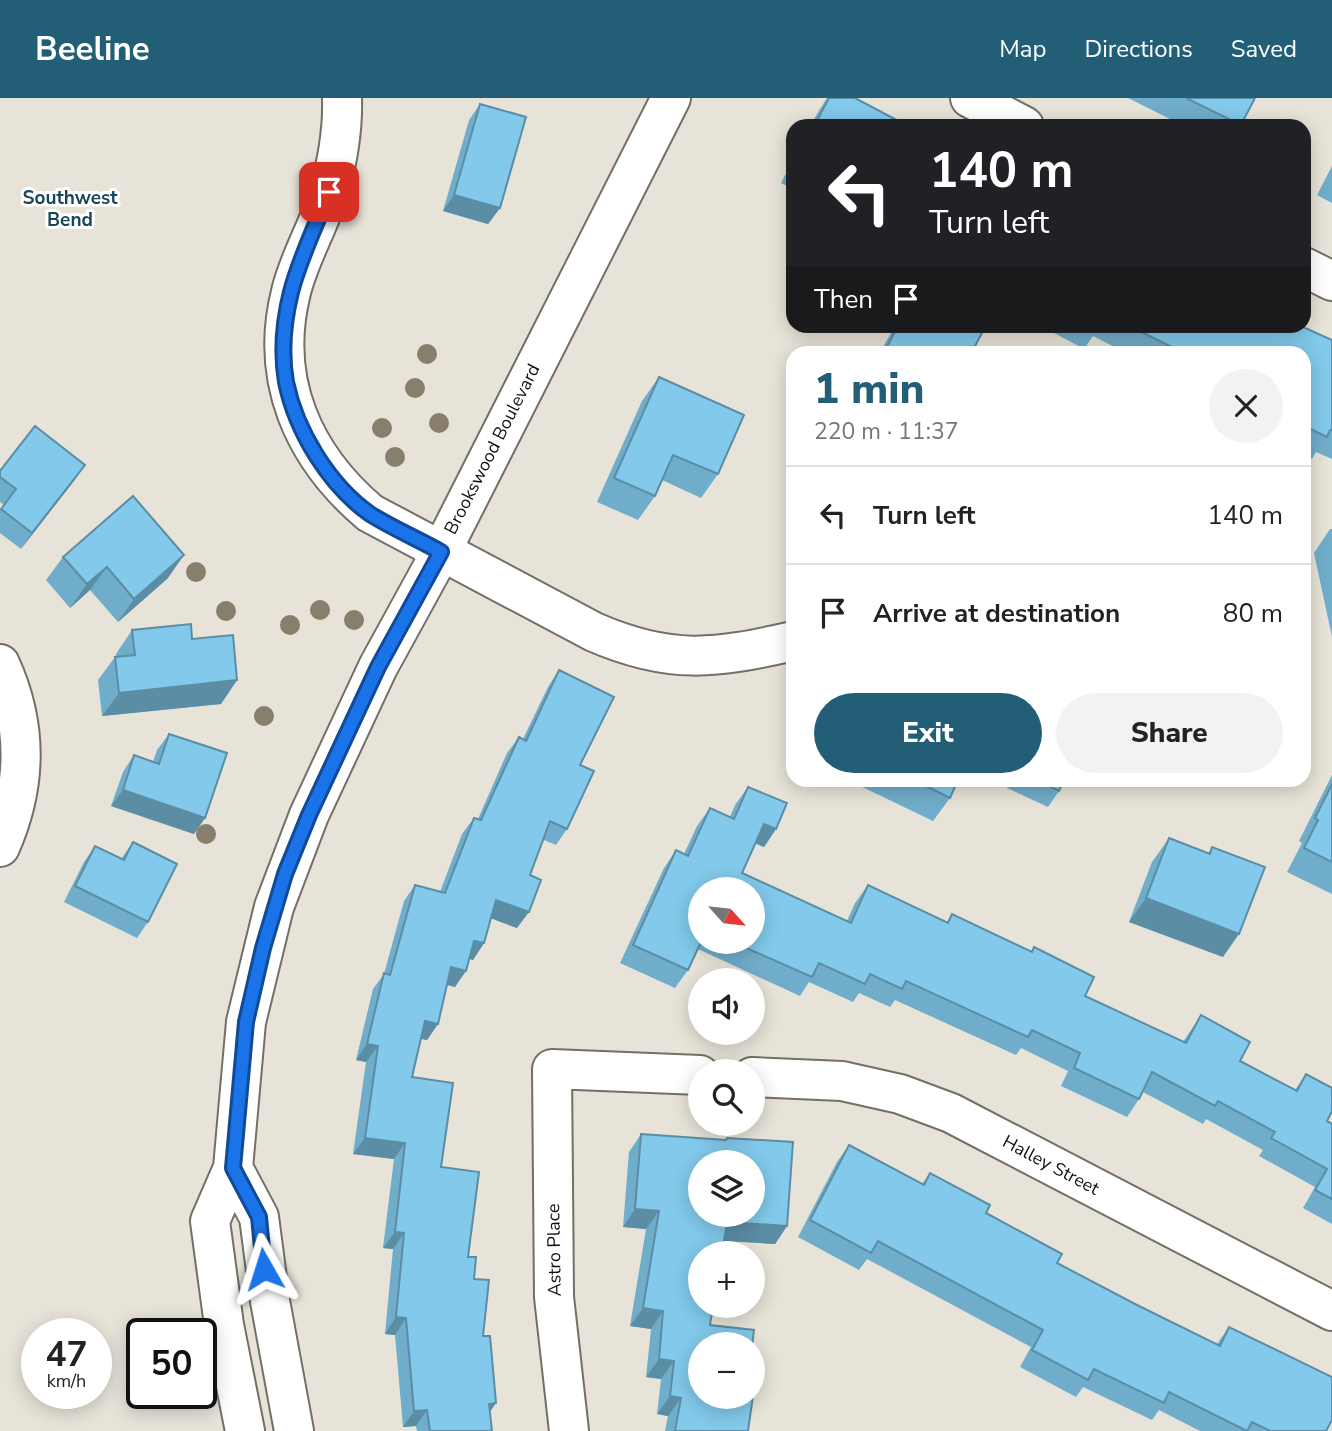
<!DOCTYPE html>
<html lang="en">
<head>
<meta charset="utf-8">
<style>
  :root { --surface:#fff; --page:#f2f2f2; --text:#222; --muted:#767676; --line:#e0e0e0; --accent:#235e77 }
  body { margin:0; font-family:"Nunito Sans",sans-serif; background:var(--page); color:var(--text); height:100vh; display:flex; flex-direction:column; font-size:26px; white-space:nowrap }
  * { box-sizing:border-box; margin:0 }
  p { font-size:23px; color:var(--muted) }
  .icon { flex:none; width:38px; height:38px; fill:none; stroke:currentColor; stroke-width:2; stroke-linecap:round; stroke-linejoin:round }
  .map { position:relative; flex:1; overflow:hidden }
  .panel { position:absolute; left:786px; top:248px; width:525px; height:441px; display:flex; flex-direction:column; background:var(--surface); border-radius:21px; box-shadow:0 4px 18px #0003 }
  .panel>* { flex:none }
  .banner { position:absolute; left:786px; top:21px; width:525px; height:214px; border-radius:21px; box-shadow:0 4px 18px #0003; background:#202124; color:#fff; overflow:hidden }
  .needle { width:46px; rotate:117deg }
  .buttons { position:absolute; left:688px; top:779px; display:grid; gap:14px }
  .buttons a { display:grid; place-items:center; width:77px; height:77px; border-radius:50%; background:var(--surface); box-shadow:0 4px 18px #0003; font-size:35px }
  .speed { position:absolute; left:21px; top:1220px; display:flex; gap:14px; font-size:35px; font-weight:700; text-align:center }
  .speed>* { display:grid; place-content:center; width:91px; height:91px; border-radius:50%; background:var(--surface); box-shadow:0 4px 18px #0003; line-height:1 }
  .speed small { font-size:18px; font-weight:400 }
  .speed .limit { border:4px solid #111; border-radius:10px; background:#fff; color:#111 }
  .pin { position:absolute; display:grid; place-items:center; width:60px; height:60px; color:#fff; margin:-30px; border-radius:14px; box-shadow:0 4px 10px #0006 }
  .me { position:absolute; width:77px; margin:-38px; rotate:354deg; stroke-linejoin:round; filter:drop-shadow(0 0 5px #0008) }
  .turn { display:flex; align-items:center; gap:24px; height:147px; padding:0 28px; font-size:32px }
  .turn .icon { width:91px; height:91px; stroke-width:2.5 }
  .turn b { display:block; font-size:49px; line-height:60px }
  .then { display:flex; align-items:center; height:66px; padding:0 28px; background:#0003; gap:14px; font-size:26px }
  .round { display:grid; place-items:center; flex:none; width:74px; height:74px; border-radius:37px; background:var(--page) }
  .head { display:flex; align-items:center; justify-content:space-between; height:119px; padding:0 28px }
  h1 { font-size:42px; font-weight:800; line-height:52px; color:var(--accent) }
  .primary-button { display:flex; gap:14px; margin-top:auto; padding:14px 28px }
  .primary-button a { flex:1; height:80px; border-radius:42px; background:var(--accent); color:#fff; font-size:28px; font-weight:800; line-height:80px; text-align:center }
  .primary-button a+a { background:var(--page); color:var(--text) }
  ul { padding:0; list-style:none }
  li { display:flex; align-items:center; gap:21px; height:98px; padding:0 28px; border-top:2px solid var(--line) }
  li div { flex:1 }
  li b { display:block; font-size:26px }
  li em { font-style:normal }
  header { display:flex; align-items:center; gap:42px; box-sizing:border-box; height:98px; padding:0 35px; background:var(--accent); color:#fff }
  header strong { font-size:33px }
  nav { display:flex; gap:38px; margin-inline-start:auto; font-size:24px }
  .map>svg:first-child { display:block }
  .lines { fill:none; stroke-linecap:round; stroke-linejoin:round }
  .minor-casing { stroke:#736f66; stroke-width:42 }
  .secondary-casing { stroke:#736f66; stroke-width:42 }
  .minor { stroke:#fff; stroke-width:38 }
  .secondary { stroke:#fff; stroke-width:38 }
  .tree { fill:#877f6b }
  .wall { fill:#70adca; fill-rule:evenodd }
  .shaded-wall { fill:#5b8da4 }
  .building { fill:#82c9eb; stroke:#5b8da4; stroke-width:2; fill-rule:evenodd }
  .route-casing { stroke:#114b97; stroke-width:18 }
  .route { stroke:#1a73e8; stroke-width:12 }
  .labels { text-anchor:middle; dominant-baseline:central; stroke-width:6; stroke-linejoin:round; paint-order:stroke }
  .street-label { font-size:18px; fill:#11100c; stroke:#fff }
  .neighbourhood-label { font-size:19px; font-weight:bold; fill:#174659; stroke:#fff }
</style>
</head>
<body>
<header>
<strong>Beeline</strong>
<nav><a>Map</a><a>Directions</a><a>Saved</a></nav>
</header>
<div class="map">
<svg width="1332" height="1333" viewBox="0 0 1332 1333">
  <rect width="100%" height="100%" fill="#e7e3d8"/>
  <g class="lines">
    <defs>
      <path id="minor" d="M342,0C343,30 337,65 329,94C319,128 299,160 291,194C269,282 303,358 370,415L594,534C670,567 715,561 793,543
        M970,0L1024,28
        M1304,169L1332,183
        M0,566C28,627 27,688 0,749
        M752,979L842,983L900,996L951,1015L1332,1213
        M569,1333L554,1199L552,971L700,977"/>
      <path id="secondary" d="M233,1070L259,1119L270,1203L294,1333
        M245,1333L224,1227L210,1123L233,1070L246,924L274,809L309,717L378,569L441,454L671,0"/>
    </defs>
    <!-- minor casing -->
    <use href="#minor" class="minor-casing"/>
    <!-- secondary casing -->
    <use href="#secondary" class="secondary-casing"/>
    <!-- minor -->
    <use href="#minor" class="minor"/>
    <!-- secondary -->
    <use href="#secondary" class="secondary"/>
  </g>
  <!-- trees -->
  <g class="tree">
    <circle cx="427" cy="256" r="10"/>
    <circle cx="415" cy="290" r="10"/>
    <circle cx="439" cy="325" r="10"/>
    <circle cx="382" cy="330" r="10"/>
    <circle cx="395" cy="359" r="10"/>
    <circle cx="196" cy="474" r="10"/>
    <circle cx="320" cy="512" r="10"/>
    <circle cx="226" cy="513" r="10"/>
    <circle cx="354" cy="522" r="10"/>
    <circle cx="290" cy="527" r="10"/>
    <circle cx="264" cy="618" r="10"/>
    <circle cx="206" cy="736" r="10"/>
  </g>
  <!-- wall -->
  <path class="wall" d="M827,0H855L908,28H810L820,11Z
    M1128,0H1255L1241,28H1184Z
    M480,6L500,110L488,126L443,113L469,22Z
    M793,62V91L781,85Z
    M1332,68V105L1317,97Z
    M895,228H982L971,256H879Z
    M1041,228H1301L1332,242V361L1316,354L1312,361L1304,357V256H1128L1093,238L1084,251Z
    M659,279L718,376L701,400L662,382L655,398L638,422L597,404L642,303Z
    M85,367L21,451L0,435V412L4,407L0,404V373Z
    M1330,431H1332V539L1314,455Z
    M63,459L168,480L118,524L90,492L70,510L46,482Z
    M132,532L192,541L237,582L221,606L102,618L98,582L115,559H116V556Z
    M559,572L580,667L567,731L556,747L544,742L530,777L517,830L491,820L484,845L473,862L470,861L455,889L447,887L438,926L427,942L421,941L412,979L441,1069L474,1181L483,1238L492,1333H417L416,1328L403,1329L395,1237L385,1236L393,1151L383,1150L394,1061L353,1056L366,964L356,962L373,891L384,876L404,803L415,787L440,794L462,736L474,720L478,721L507,655L519,639L523,641L548,589Z
    M169,636L205,720L194,736L111,708L123,674L134,657L153,664L157,652Z
    M1332,677V796L1287,774L1302,745L1299,743Z
    M853,682H958L950,700L933,723L852,684Z
    M1011,682H1064L1059,693L1048,709L1007,690Z
    M748,689L776,731L764,749L755,745L742,775L847,823L855,805L868,787L947,824L952,816L1031,854L1034,849L1085,898L1183,944L1201,917L1240,963L1295,992L1306,976L1327,1023L1332,1026V1126L1303,1110L1315,1089L1259,1058L1263,1052L1206,1021L1203,1026L1143,994L1139,1001L1127,1019L1061,988L1068,973L1021,950L1016,957L895,902L890,909L859,895L853,904L809,884L800,898L698,851L688,872L675,890L620,865L664,770L676,752L684,756L697,728L710,710L730,719L735,707ZM700,791L752,844H700Z
    M1169,740L1208,755L1212,749L1223,859L1129,824L1152,764Z
    M133,744L148,824L137,840L64,804L84,764L95,748L121,761Z
    M641,1036L725,1042L727,1040L787,1128L775,1146L724,1143L700,1246L748,1333H665L668,1318L657,1316L661,1281L646,1279L651,1231L630,1228L646,1131L623,1129L629,1054Z
    M849,1047L922,1086L930,1075L1057,1165L1137,1207L1217,1246L1229,1229L1326,1333H1200L1159,1312L1152,1322L1083,1289L1076,1299L1020,1269L1031,1249L867,1161L859,1172L798,1139L837,1064Z"/>
  <!-- shaded-wall -->
  <path class="shaded-wall" d="M454,97L500,110L488,126L443,113Z
    M85,367L74,383L21,451L32,435Z
    M184,457L168,480L118,524L134,501Z
    M107,469L90,492L70,510L87,486Z
    M237,582L221,606L102,618L119,595Z
    M123,692L205,720L194,736L111,708Z
    M764,726L776,731L764,749L752,744Z
    M1146,800L1239,836L1223,859L1129,824Z
    M496,802L529,814L517,830L485,818Z
    M474,843L484,845L473,862L463,859Z
    M451,869L466,873L455,889L440,885Z
    M425,923L438,926L427,942L414,939Z
    M367,946L378,948L366,964L356,962Z
    M365,1040L405,1045L394,1061L353,1056Z
    M635,1111L659,1113L646,1131L623,1129Z
    M727,1124L787,1128L775,1146L714,1142Z
    M395,1134L404,1135L393,1151L383,1150Z
    M643,1210L663,1213L651,1231L630,1228Z
    M396,1219L406,1220L395,1237L385,1236Z
    M659,1261L674,1263L661,1281L646,1279Z
    M670,1298L681,1300L668,1318L657,1316Z
    M496,1305L485,1321L489,1306Z
    M427,1312L416,1328L403,1329L414,1313Z"/>
  <!-- building -->
  <path class="building" d="M829,0H855L908,28H814Z
    M1186,0H1255L1241,27Z
    M480,6L526,19L500,110L454,97Z
    M898,228H982L985,229L971,256H883Z
    M1129,228H1301L1332,242V332H1330L1327,339L1304,328V256H1186Z
    M659,279L744,317L718,376L673,357L655,398L614,380Z
    M35,328L85,367L32,435L1,411L16,391L0,379V373Z
    M133,398L184,457L134,501L107,469L87,486L63,459Z
    M191,526L192,541L233,537L237,582L119,595L115,559L135,557L132,532Z
    M559,572L614,599L580,667L594,673L567,731L550,723L530,777L541,782L529,814L496,802L484,845L474,843L466,873L451,869L438,926L425,923L412,979L453,985L441,1069L479,1074L468,1159H476L474,1181L489,1182L483,1238H490L496,1305L489,1306L492,1333H430L427,1312L414,1313L406,1220L396,1219L404,1135L395,1134L405,1045L365,1040L378,948L367,946L384,875L390,877L415,787L445,795L474,720L481,722L519,639L526,643Z
    M169,636L227,655L205,720L123,692L134,657L159,666Z
    M914,682H958L950,700Z
    M1036,682H1064L1059,693Z
    M1332,686V764L1304,750L1318,722L1315,720Z
    M748,689L787,705L776,731L764,726L742,775L851,825L868,787L948,825L952,816L1032,854L1034,849L1094,879L1085,898L1186,945L1201,917L1250,944L1240,963L1297,993L1306,976L1332,990V1013L1327,1023L1332,1026V1101L1315,1092L1327,1071L1271,1040L1275,1034L1218,1003L1215,1008L1152,974L1139,1001L1074,970L1080,955L1032,932L1028,939L906,883L902,891L870,876L865,886L819,865L812,879L733,844H752V791H700V844H701L688,872L633,847L676,752L688,758L710,710L734,721Z
    M1169,740L1210,756L1212,749L1265,769L1239,836L1146,800Z
    M133,744L177,766L148,824L75,788L95,748L124,762Z
    M641,1036L726,1042L727,1040L793,1044L787,1128L727,1124L722,1155H700V1208H713L710,1227L754,1232L752,1248V1246H700V1298H752V1284H755L748,1333H675L681,1300L670,1298L674,1263L659,1261L663,1213L643,1210L659,1113L635,1111ZM700,1064H752V1116H700Z
    M849,1047L924,1087L930,1075L990,1107L986,1115L1062,1156L1057,1165L1137,1207L1220,1248L1229,1229L1332,1279V1322L1326,1333H1270L1252,1324L1247,1333L1169,1294L1164,1305L1094,1271L1088,1282L1032,1252L1043,1232L878,1143L871,1155L810,1122Z"/>
  <g class="lines">
    <defs>
      <path id="route" d="M264,1171L259,1119L233,1070L246,924L263,850L285,776L309,717L378,569L441,454C418,441 392,430 370,416C329,387 296,333 286,284C281,255 284,222 291,194C299,162 317,125 329,94"/>
    </defs>
    <!-- route casing -->
    <use href="#route" class="route-casing"/>
    <!-- route -->
    <use href="#route" class="route"/>
  </g>
  <g class="labels">
    <!-- street labels -->
    <g class="street-label">
      <text transform="translate(492 351) rotate(-63)">Brookswood Boulevard</text>
      <text transform="translate(1051 1067) rotate(28)">Halley Street</text>
      <text transform="translate(554 1152) rotate(-91)">Astro Place</text>
    </g>
    <!-- neighbourhood labels -->
    <g class="neighbourhood-label">
      <text x="70" y="100">Southwest<tspan x="70" dy="22">Bend</tspan></text>
    </g>
  </g>
</svg>
<div class="buttons">
<a><svg class="needle" viewBox="-14 -14 28 28"><path d="M0-13l5 13h-10z" fill="#e53935"/><path d="M0 13l5-13h-10z" fill="#767676"/></svg></a>
<a><svg class="icon" aria-label="sound" viewBox="0 0 24 24"><path d="M4 9h4l5-4v14l-5-4H4zM17 9q2 3 0 6"/></svg></a>
<a><svg class="icon" aria-label="search" viewBox="0 0 24 24"><circle cx="10" cy="10" r="6"/><path d="M15 15l6 6"/></svg></a>
<a><svg class="icon" aria-label="layers" viewBox="0 0 24 24"><path d="M12 4l9 5-9 5-9-5zM3 14l9 5 9-5"/></svg></a>
<a>+</a>
<a>−</a>
</div>
<div class="speed"><div>47<small>km/h</small></div><div class="limit">50</div></div>
<div class="pin" style="left:329px;top:94px;background:#d93025"><svg class="icon" aria-label="arrive" viewBox="0 0 24 24"><path d="M6 21V4h12l-3 4 3 4H6"/></svg></div>
<svg class="me" style="left:264px;top:1171px" viewBox="-20 -20 40 40"><path d="M0-17L14 15 0 8-14 15z" fill="#1a73e8" stroke="#fff" stroke-width="4"/></svg>
<div class="banner">
<div class="turn"><svg class="icon" aria-label="left" viewBox="0 0 24 24"><path d="M17 20v-9H6M10 6l-5 5 5 5"/></svg><div><b>140 m</b>Turn left</div></div>
<div class="then">Then<svg class="icon" aria-label="arrive" viewBox="0 0 24 24"><path d="M6 21V4h12l-3 4 3 4H6"/></svg></div>
</div>
<section class="panel">
<div class="head"><div><h1>1 min</h1><p>220 m · 11:37</p></div><a class="round"><svg class="icon" aria-label="close" viewBox="0 0 24 24"><path d="M6 6l12 12M18 6L6 18"/></svg></a></div>
<ul>
<li><svg class="icon" aria-label="left" viewBox="0 0 24 24"><path d="M17 20v-9H6M10 6l-5 5 5 5"/></svg><div><b>Turn left</b></div><em>140 m</em></li>
<li><svg class="icon" aria-label="arrive" viewBox="0 0 24 24"><path d="M6 21V4h12l-3 4 3 4H6"/></svg><div><b>Arrive at destination</b></div><em>80 m</em></li>
</ul>
<div class="primary-button"><a>Exit</a><a>Share</a></div>
</section>
</div>
</body>
</html>
